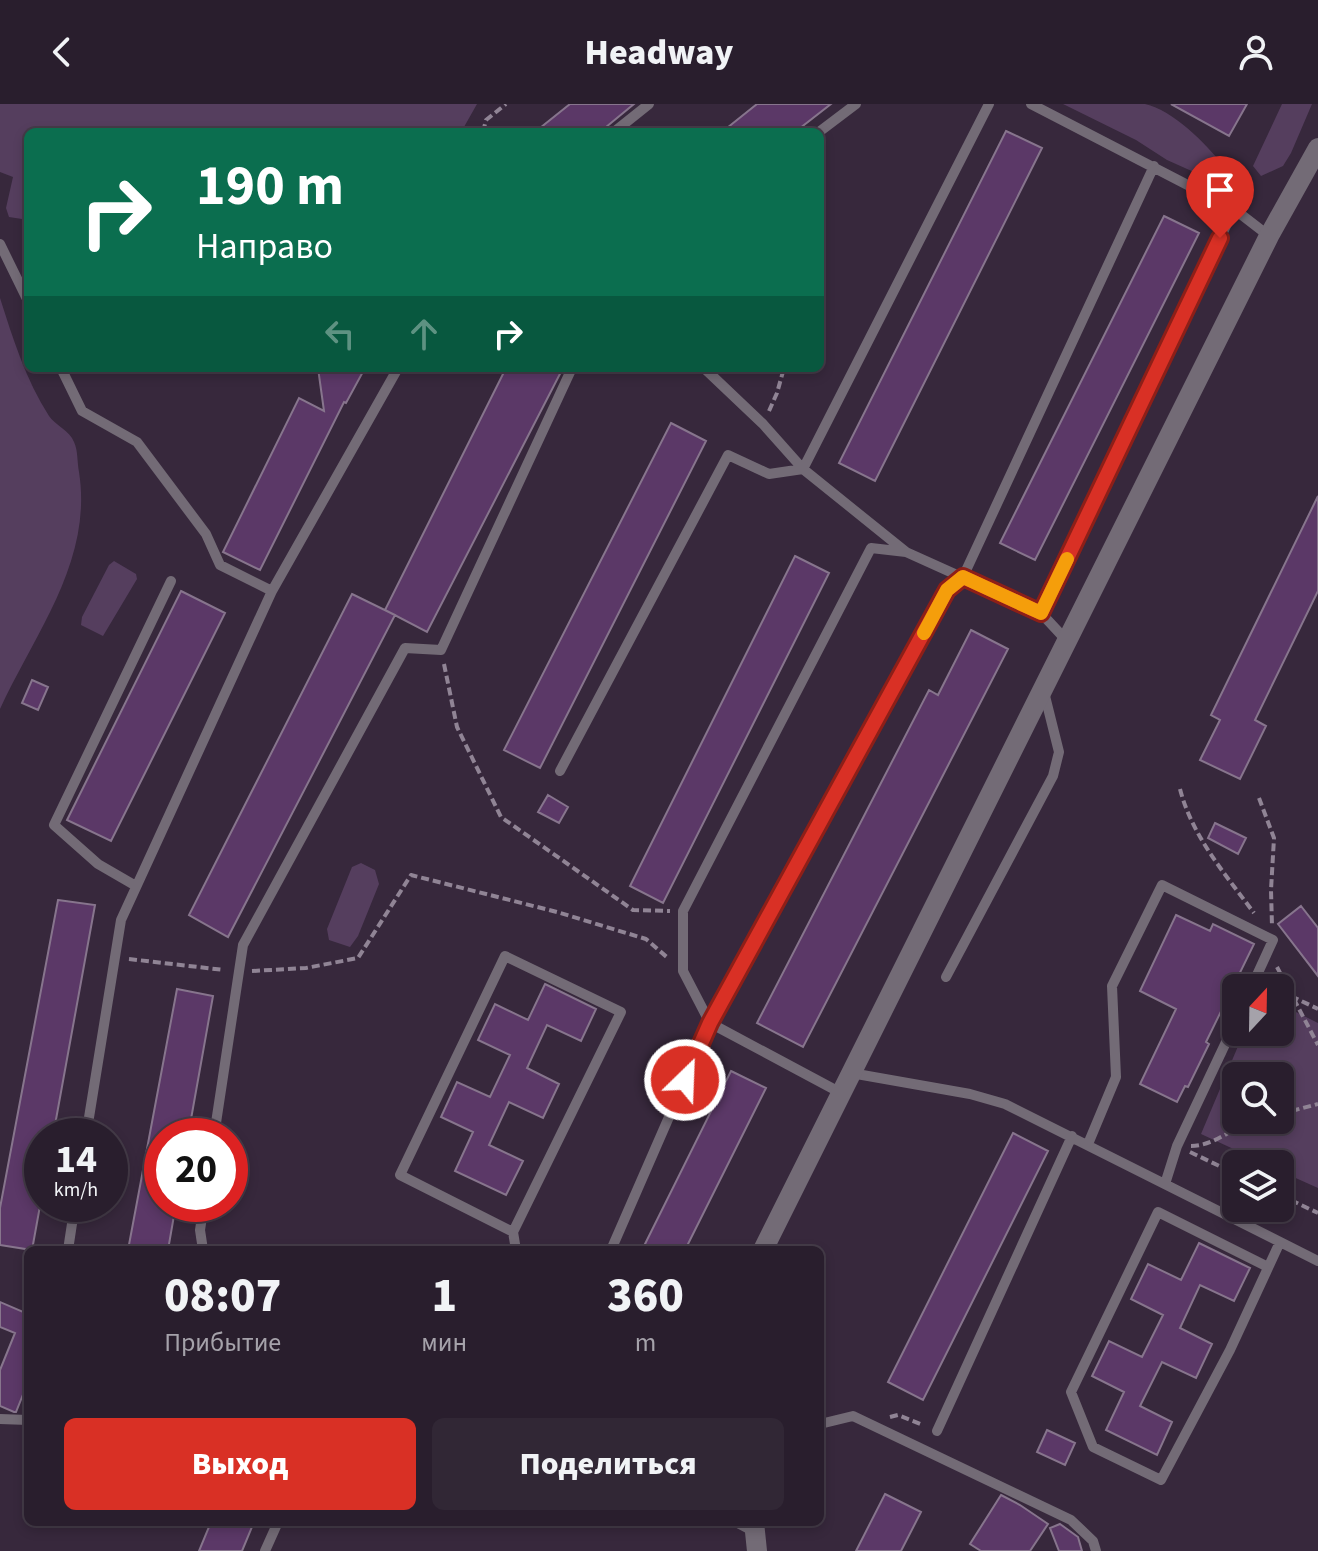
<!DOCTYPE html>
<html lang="ru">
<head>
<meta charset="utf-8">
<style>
  :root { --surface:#291e2d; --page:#312735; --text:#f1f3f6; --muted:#a5a2aa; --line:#453c49; --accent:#d93025 }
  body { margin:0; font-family:"Source Sans 3",sans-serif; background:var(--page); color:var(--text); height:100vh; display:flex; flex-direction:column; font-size:30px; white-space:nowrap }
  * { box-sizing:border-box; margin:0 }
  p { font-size:26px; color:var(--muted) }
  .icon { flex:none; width:44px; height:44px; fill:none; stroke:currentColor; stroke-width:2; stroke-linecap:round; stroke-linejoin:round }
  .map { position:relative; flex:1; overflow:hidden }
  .panel { position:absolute; left:24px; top:1142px; width:800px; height:280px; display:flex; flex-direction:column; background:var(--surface); border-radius:12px; box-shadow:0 4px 12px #0003,0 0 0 2px var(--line) }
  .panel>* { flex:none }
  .hud { position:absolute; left:24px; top:24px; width:800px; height:244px; border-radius:12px; box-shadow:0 4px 12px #0003,0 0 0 2px var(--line); background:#0b6e4f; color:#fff; overflow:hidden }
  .needle { width:52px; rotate:22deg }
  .buttons { position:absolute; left:1222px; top:870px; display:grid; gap:16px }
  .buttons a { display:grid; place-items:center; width:72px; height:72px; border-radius:12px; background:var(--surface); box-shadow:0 4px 12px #0003,0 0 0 2px var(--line); font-size:40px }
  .speed { position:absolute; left:24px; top:1014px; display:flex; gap:16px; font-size:40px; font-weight:700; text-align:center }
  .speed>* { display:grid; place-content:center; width:104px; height:104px; border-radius:50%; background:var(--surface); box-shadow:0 4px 12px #0003,0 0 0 2px var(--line); line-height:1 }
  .speed small { font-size:20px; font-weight:400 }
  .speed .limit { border:12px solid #d22; background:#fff; color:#111 }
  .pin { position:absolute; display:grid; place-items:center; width:68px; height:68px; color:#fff; margin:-82px -34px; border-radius:50% 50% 50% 0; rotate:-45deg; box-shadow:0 0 8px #0007 }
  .pin .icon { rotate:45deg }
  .me { position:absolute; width:88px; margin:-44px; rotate:24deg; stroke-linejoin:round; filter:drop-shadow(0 0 6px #0008) }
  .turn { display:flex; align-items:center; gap:28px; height:168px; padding:0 40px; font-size:36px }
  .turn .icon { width:104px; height:104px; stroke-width:2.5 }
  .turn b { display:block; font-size:56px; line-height:68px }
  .lanes { display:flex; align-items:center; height:76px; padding:0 40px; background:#0003; justify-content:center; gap:40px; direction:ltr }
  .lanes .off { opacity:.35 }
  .eta { display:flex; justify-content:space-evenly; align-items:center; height:136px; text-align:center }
  .eta b { font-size:48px; font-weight:800; line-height:56px }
  .action { display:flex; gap:16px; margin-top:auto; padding:16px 40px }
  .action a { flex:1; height:92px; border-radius:12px; background:var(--accent); color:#fff; font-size:32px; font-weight:800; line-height:92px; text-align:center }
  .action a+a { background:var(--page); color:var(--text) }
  header { display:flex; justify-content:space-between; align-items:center; height:104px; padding:0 40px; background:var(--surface); font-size:36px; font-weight:800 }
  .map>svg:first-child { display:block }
  .green { fill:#553e5e; fill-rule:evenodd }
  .building { fill:#5b3867; stroke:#87758d; stroke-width:2 }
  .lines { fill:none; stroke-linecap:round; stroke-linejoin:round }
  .path { stroke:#908495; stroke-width:4; stroke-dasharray:8 4; stroke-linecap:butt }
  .service { stroke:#736b76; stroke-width:10 }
  .minor { stroke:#736b76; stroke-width:20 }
  .route-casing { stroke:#8d1f18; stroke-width:20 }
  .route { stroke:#d93025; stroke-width:14 }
  .slow { stroke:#f59e0b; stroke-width:14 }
</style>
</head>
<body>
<header><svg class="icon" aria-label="back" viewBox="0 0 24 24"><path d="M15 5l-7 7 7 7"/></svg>Headway<svg class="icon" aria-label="person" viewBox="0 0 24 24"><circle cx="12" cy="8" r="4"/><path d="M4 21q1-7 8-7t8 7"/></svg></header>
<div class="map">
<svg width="1318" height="1447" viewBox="0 0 1318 1447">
  <rect width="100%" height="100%" fill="#37283c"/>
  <!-- green -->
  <path class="green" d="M0,0H477L464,23L453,28H28V121L22,115L9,113L6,104L13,73L0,68Z
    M1063,0C1089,0 1119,0 1145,0C1173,6 1205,39 1223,61L1205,73L1167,56L1136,36Z
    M1282,0H1312L1291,49L1283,62L1261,72L1253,62Z
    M0,194C13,235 26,276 49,312C55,321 70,327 74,338C78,346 77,358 79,368C93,457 35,529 0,605Z
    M114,457L136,470L137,475L103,532L81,521L82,513L109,461Z
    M361,759L375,766L379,780L358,832L350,843L329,836L327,825L352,763Z
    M1280,900L1318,919V1084L1280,1067V1060H1266L1201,1030L1244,928H1280ZM1236,972H1280V1016H1236Z"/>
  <!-- building -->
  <path class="building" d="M570,0H634L600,28H535Z
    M757,0H831L795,28H722Z
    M1171,0H1247L1229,32Z
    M1006,27L1042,44L875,377L839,359Z
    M1164,112L1199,129L1035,456L1000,439Z
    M318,264H365L346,299L344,298L260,466L223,448L299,294L324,307Z
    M506,264H563L427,528L385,506Z
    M671,319L706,337L540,664L504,646Z
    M1318,392V487L1255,616L1266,622L1240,675L1200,656L1220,616L1211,611Z
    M795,452L829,469L663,799L630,782Z
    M181,487L225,509L111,737L67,716Z
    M352,490L395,511L228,833L189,811Z
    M971,526L1008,545L803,943L757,919L929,586L938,591Z
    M32,576L48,583L38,606L22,599Z
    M548,691L568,703L559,719L538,708Z
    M1215,719L1246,734L1238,750L1208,734Z
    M58,796L95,801L53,1032H42V1091L32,1146L0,1141V1104Z
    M1301,802L1318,824V872L1278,820Z
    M1176,811L1210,827L1213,820L1254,840L1206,938L1209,940L1188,983L1185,982L1177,998L1140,980L1176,905L1140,887Z
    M545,880L596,905L581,937L547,921L527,964L559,980L543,1014L509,998L489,1041L523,1057L506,1091L455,1067L473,1028L441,1013L457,978L490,993L510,951L478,936L495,900L528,916Z
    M177,885L213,892L188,1032H162V1100H176L168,1146H128Z
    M731,967L766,984L685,1146H642Z
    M1013,1029L1048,1047L923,1296L888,1278Z
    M1199,1139L1250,1164L1234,1197L1200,1181L1180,1224L1212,1240L1196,1274L1162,1258L1140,1302L1172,1318L1157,1351L1106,1326L1124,1288L1092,1272L1109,1237L1142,1253L1163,1211L1131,1195L1148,1160L1181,1176Z
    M27,1197L28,1278L16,1308H14L0,1302V1266L15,1229L0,1223V1198L23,1208Z
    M1047,1326L1075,1339L1065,1361L1037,1348Z
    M885,1390L921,1408L901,1447H856Z
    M1001,1391L1020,1401L1048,1420L1030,1447H981L970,1440Z
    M211,1418H254L242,1447H199Z
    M1060,1420L1078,1433L1082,1447H1059L1050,1424Z"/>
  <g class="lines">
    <!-- path -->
    <path class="path" d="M483,28L486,16L506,0
      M769,307L777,289L784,264
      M444,560L457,623L501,713L633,806L670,807
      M1180,685C1192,732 1225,770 1254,809
      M1259,694L1274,734L1271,786L1272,822
      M129,855L224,866
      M1277,863L1318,941
      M252,867L306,864L358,854L411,771L557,808L646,835L669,855
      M1291,892L1318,905
      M1280,1010L1318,1000
      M1191,1042C1215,1042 1234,1022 1256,1016
      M1190,1048L1236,1070
      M1280,1091L1318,1109
      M890,1313L898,1311L923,1321"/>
    <!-- service -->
    <path class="service" d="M1031,0L1234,105L1269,132
      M614,28L649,0
      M819,28L856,0
      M0,140L28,197
      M61,264L82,307L137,338L206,430L220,461L272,487
      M704,264L763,320L803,365L906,448L1041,509L1067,537
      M1041,509L1234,105
      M560,667L728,351L769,370L803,365L989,0
      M136,782L98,760L54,721L171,477
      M946,873L1053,672L1059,648L1044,588
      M851,969L970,990L1005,1000L1318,1157
      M841,989L710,919L683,867V807L871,444L906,448
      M86,1032L121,816L272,487L398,264
      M214,1032L243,841L405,544L441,546L572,264
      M1088,1040L1116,973L1112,882L1162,781L1273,836L1251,884
      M1165,1080L1177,1042L1236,917
      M513,1128L621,908L505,852L400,1071L513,1128L516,1146
      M68,1146L75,1100
      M203,1146L200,1126L204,1100
      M611,1146L710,919L947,486L963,473L1154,62
      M1268,1163L1158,1108L1071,1288L1093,1343L1161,1376L1230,1246L1280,1138
      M0,1315L28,1316
      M820,1320L853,1312L1071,1416L1093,1437L1096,1447
      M937,1327L1072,1032
      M736,1418L755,1428
      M265,1447L278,1418"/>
    <!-- minor -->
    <path class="minor" d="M763,1146L1269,132L1318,44
      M754,1418L757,1447"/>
  </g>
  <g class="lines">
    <defs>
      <path id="route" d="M685,976L710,919L947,486L963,473L1041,509L1220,134"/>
    </defs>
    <!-- route casing -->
    <use href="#route" class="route-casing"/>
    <!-- route -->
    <use href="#route" class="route"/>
    <!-- slow -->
    <path class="slow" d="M924,529L947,486L963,473L1041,509L1067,455"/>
  </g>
</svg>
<div class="buttons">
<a><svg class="needle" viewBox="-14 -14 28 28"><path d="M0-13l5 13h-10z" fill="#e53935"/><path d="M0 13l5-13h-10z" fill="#a5a2aa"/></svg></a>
<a><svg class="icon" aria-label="search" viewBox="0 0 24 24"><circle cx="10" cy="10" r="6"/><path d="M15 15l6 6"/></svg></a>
<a><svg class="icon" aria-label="layers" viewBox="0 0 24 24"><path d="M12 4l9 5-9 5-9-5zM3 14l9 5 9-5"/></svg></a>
</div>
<div class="speed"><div>14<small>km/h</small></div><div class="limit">20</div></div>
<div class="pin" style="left:1220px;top:134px;background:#d93025"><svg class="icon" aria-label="arrive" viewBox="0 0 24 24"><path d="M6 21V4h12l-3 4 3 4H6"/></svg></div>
<svg class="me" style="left:685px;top:976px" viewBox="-20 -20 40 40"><circle r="17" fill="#d93025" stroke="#fff" stroke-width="3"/><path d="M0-11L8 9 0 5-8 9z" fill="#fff"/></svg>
<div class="hud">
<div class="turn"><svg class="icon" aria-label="right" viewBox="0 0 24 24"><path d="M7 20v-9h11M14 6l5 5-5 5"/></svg><div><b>190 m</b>Направо</div></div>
<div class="lanes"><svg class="icon off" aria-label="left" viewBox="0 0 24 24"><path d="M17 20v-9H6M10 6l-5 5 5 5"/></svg><svg class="icon off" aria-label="ahead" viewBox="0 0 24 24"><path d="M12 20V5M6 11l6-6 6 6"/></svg><svg class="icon" aria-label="right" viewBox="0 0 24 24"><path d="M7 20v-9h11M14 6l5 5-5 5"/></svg></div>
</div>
<section class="panel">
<div class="eta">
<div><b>08:07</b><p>Прибытие</p></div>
<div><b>1</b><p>мин</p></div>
<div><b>360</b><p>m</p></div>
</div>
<div class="action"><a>Выход</a><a>Поделиться</a></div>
</section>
</div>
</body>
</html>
